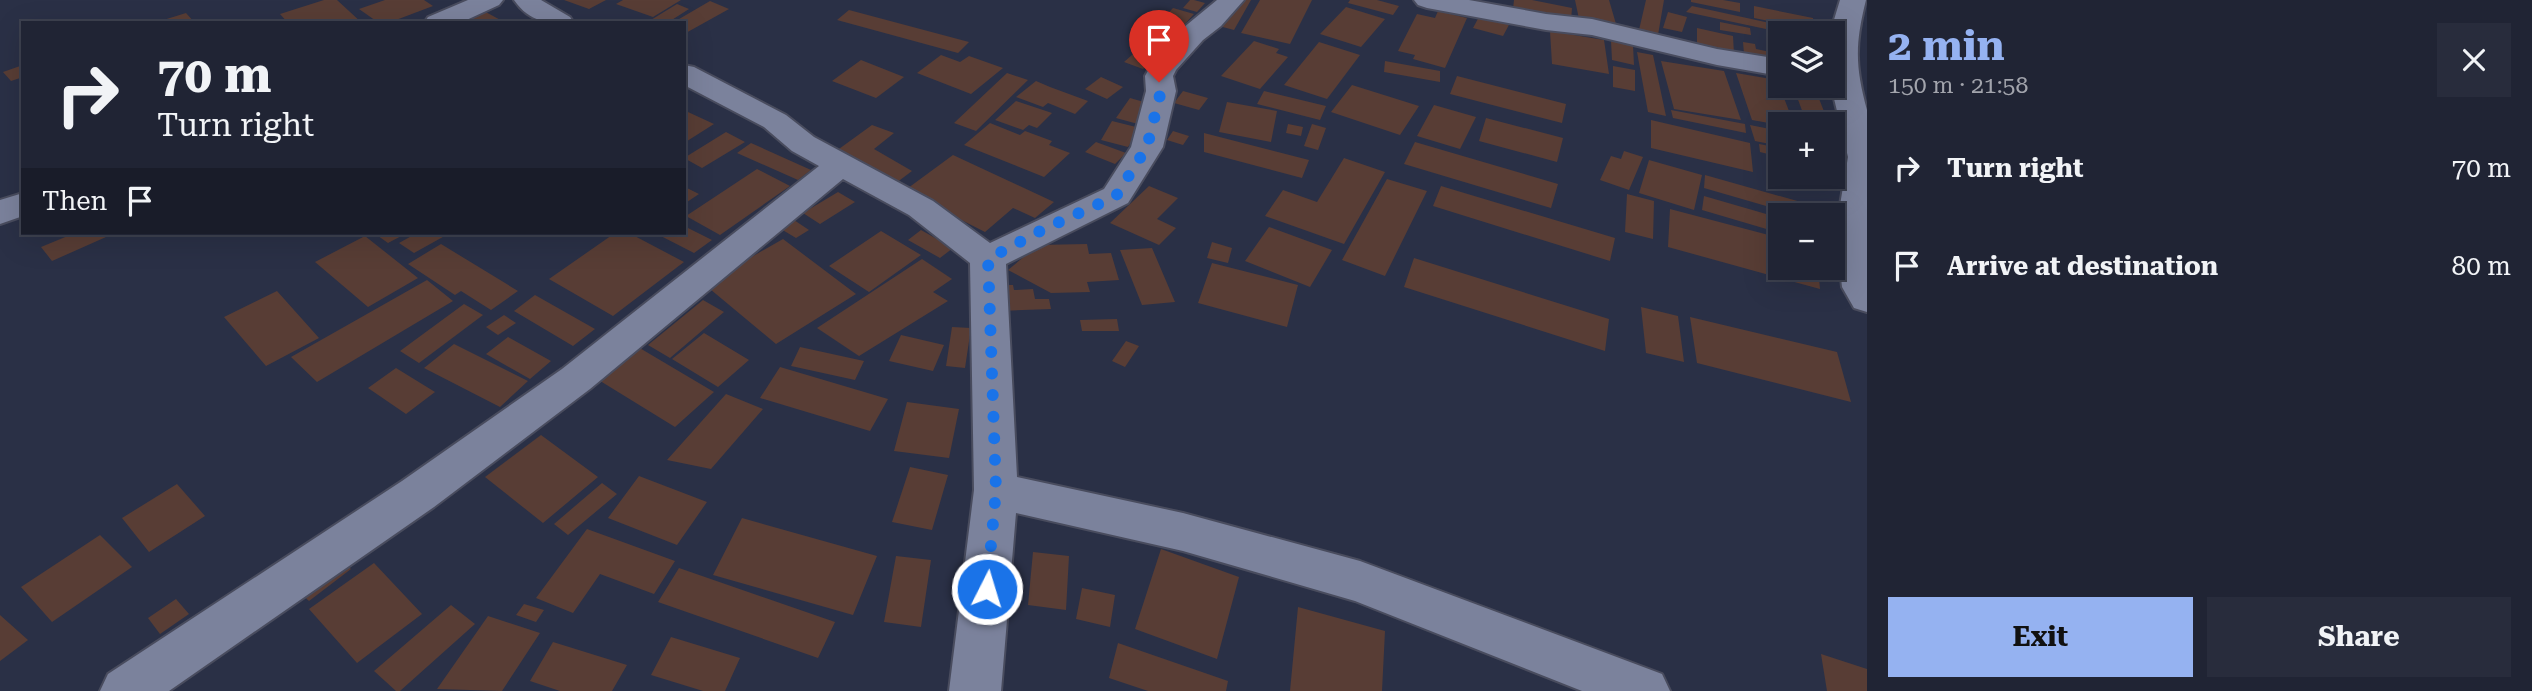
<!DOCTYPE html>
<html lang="en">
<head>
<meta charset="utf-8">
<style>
  :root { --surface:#202434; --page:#282c3c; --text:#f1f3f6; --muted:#a2a4ac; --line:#3d414f; --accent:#95b2f1 }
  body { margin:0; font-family:"Roboto Serif",serif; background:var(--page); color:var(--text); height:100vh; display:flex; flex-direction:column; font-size:26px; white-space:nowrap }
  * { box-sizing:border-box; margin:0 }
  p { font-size:23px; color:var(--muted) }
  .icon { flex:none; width:38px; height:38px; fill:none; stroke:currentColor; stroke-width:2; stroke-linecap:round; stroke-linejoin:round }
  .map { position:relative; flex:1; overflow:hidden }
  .panel { display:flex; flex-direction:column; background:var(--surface); width:665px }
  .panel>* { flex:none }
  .top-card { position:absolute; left:21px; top:21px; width:665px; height:214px; border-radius:0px; box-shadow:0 7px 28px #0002,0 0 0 2px var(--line); background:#202434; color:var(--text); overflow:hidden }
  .tools { position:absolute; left:1768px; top:21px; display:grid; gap:14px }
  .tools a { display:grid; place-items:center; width:77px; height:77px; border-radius:0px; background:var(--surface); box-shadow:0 7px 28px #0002,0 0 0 2px var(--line); font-size:35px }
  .pin { position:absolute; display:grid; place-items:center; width:60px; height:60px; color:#fff; margin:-72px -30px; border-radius:50% 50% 50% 0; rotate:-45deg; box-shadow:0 0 7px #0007 }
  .pin .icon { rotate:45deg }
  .me { position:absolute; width:77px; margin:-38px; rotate:5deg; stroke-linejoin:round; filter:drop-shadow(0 0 5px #0008) }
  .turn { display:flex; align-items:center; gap:24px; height:147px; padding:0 21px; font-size:32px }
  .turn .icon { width:91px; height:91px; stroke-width:2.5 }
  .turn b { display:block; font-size:49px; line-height:60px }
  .then { display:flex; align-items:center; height:66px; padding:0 21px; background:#0003; gap:14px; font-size:26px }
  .round { display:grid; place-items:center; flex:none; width:74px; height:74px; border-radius:0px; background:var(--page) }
  .head { display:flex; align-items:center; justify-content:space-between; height:119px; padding:0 21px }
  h1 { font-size:42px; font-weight:700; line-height:52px; color:var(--accent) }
  .button { display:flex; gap:14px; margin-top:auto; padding:14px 21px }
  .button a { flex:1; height:80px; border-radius:0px; background:var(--accent); color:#111; font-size:28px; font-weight:700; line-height:80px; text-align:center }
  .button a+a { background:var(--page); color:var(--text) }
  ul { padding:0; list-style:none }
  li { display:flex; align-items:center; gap:21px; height:98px; padding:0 21px }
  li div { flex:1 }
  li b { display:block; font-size:26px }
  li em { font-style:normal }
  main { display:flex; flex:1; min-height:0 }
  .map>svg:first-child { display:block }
  .building { fill:#583d35 }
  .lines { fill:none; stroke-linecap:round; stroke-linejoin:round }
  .street-casing { stroke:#494c5e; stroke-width:4 }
  .street { fill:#7b829c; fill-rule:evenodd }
  .route { stroke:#1a73e8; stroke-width:12; stroke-dasharray:0 21.6 }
</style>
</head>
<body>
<main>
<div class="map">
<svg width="1867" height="691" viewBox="0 0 1867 691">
  <rect width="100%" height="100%" fill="#2a3046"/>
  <!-- building -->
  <path class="building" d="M324,0H337L362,23H288L280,14Z
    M385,0H424L433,6L388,23H379L359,9Z
    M564,0H606L589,9Z
    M623,0H681L653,17L616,4Z
    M1190,0H1194L1205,3L1197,12L1183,8Z
    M1234,0H1251L1234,30L1219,26Z
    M1260,0H1312L1290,44L1241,33Z
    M1350,0H1377L1399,6L1393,15L1348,3Z
    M1514,0H1532L1572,8L1571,21L1513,9Z
    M1575,0H1609L1616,24L1579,19Z
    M1646,0H1664L1658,35L1639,30Z
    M1691,0H1723L1740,3V12L1691,2Z
    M710,1L729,9L684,34V23L674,22Z
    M677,4L689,9L667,23H646Z
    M1692,6L1784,26L1785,33L1686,12Z
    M1754,6L1813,18L1814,30L1754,18Z
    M1346,7L1385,19L1361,47L1320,34Z
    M1173,8L1194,14L1170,40L1149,34Z
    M482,10L506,23H452Z
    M849,10L969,42L958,53L837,20Z
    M1438,11L1467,18L1445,68L1413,59L1415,55L1398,51L1417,14L1435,18Z
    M1668,12L1687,17L1682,32L1663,28Z
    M186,13L195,23H157V22Z
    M1480,15L1510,23L1503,36L1473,28Z
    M1720,22L1750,28L1751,35L1720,30Z
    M1697,28L1733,36L1734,54L1697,46Z
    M1550,31L1604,40L1609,74L1552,64Z
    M1150,39L1169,45L1143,69L1124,62Z
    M1254,41L1279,49L1276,53L1288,57L1260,89L1221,76Z
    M1611,41L1633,45L1634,65L1612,60Z
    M1319,42L1360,55L1327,99L1284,85Z
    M1743,42L1755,44L1756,49L1780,54V61L1744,54Z
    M1637,52L1653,55L1666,116L1648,112Z
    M941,55L960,62L969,56L1003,68L971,94L917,73Z
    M861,60L904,77L876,98L832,81Z
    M1385,61L1440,71V82L1384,72Z
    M1661,61L1724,71L1741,120L1674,109Z
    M23,65V77L11,81L3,72Z
    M1613,66L1635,70V91L1613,87Z
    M1007,73L1028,80L976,131L954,123Z
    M1736,73L1777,80L1794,124L1780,125L1752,120Z
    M1457,76L1566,104L1562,123L1450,94Z
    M1101,77L1123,87L1107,99L1085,89Z
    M1036,81L1050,87L1088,101L1075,114L1048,103L1043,107L1016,97Z
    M1352,85L1419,106L1400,135L1331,112Z
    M1793,86H1814L1829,124H1807Z
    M1183,91L1208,98L1199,110L1174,103Z
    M1264,91L1326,106L1320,120L1257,104Z
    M1130,98L1151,104L1138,124L1116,118Z
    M1016,101L1052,113L1037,128L1029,125L1023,130L995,120Z
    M1227,102L1277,111L1271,142L1219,132Z
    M1434,105L1476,117L1460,149L1417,136Z
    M1671,110L1745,124L1746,133L1673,118Z
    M688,112L714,124L684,143V115Z
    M1486,118L1563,138L1557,162L1479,141Z
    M1651,120L1750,143L1753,172L1651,148Z
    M1112,121L1140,128L1128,147L1101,140Z
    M990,123L1020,135L1025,131L1052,141L1049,145L1070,153L1044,177L964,145Z
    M1288,124L1303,127L1301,136L1286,133Z
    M1312,124L1326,128L1318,150L1304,146Z
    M872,125L894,133L874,149L912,171L896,183L832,154Z
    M1750,125L1780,131V146L1755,141Z
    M1173,131L1189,136L1183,145L1167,140Z
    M726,132L745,142L702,168L684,158Z
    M1204,133L1309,160L1302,178L1204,152Z
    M1096,142L1126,153L1115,164L1085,152Z
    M1415,142L1558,184L1551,208L1404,164Z
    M751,143L811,170L798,180L737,153Z
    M1759,144L1780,148V157L1760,152Z
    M1624,151L1643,157L1629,190L1600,180L1611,156L1621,159Z
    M953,155L1054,202L1035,218L1013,208L985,232L904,191Z
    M1344,158L1385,172L1344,244L1265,216L1283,190L1317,202Z
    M1649,160L1702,175L1694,210L1639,193Z
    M757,169L790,186L720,235L686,216Z
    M1705,175L1815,206V215H1797L1704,188Z
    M1387,179L1427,191L1385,276L1342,260Z
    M1149,186L1178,198L1157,219L1176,228L1159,245L1110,223Z
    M1441,186L1615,238L1610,261L1433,206Z
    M685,187L699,194L684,204V188Z
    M838,192L855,202L820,224L803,213Z
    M1627,194L1654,201L1653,239L1625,232Z
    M1704,196L1780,218V233L1702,210Z
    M1670,209L1780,238V268H1818L1820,289L1668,247Z
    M794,220L809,230L796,238L781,229Z
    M684,226L712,240L694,253L655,233H684Z
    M1269,227L1332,250L1310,287L1245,261Z
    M921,230L953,248L940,258L908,240Z
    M881,231L921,255L869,292L829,266Z
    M75,233H115L52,261L41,247Z
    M374,233H407L388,243Z
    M417,233H450L414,253L399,243Z
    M615,233H629L684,262L613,316L549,279Z
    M365,236L418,278L368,307L315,262Z
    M783,239L856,294L776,344L704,284Z
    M1212,242L1232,248L1228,263L1207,258Z
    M441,244L518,291L491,310L461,291L455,295L408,264Z
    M1087,244L1089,254L1111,253L1119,280L1087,282L1090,292L1051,293L1008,270L1038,245Z
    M1152,248L1175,302L1142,305L1120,250Z
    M1414,258L1609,319L1605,351L1404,287Z
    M922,259L952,279L933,292L948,301L859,356L817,328Z
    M1212,263L1298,285L1287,327L1198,303Z
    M427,280L453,301L317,382L291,357Z
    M996,285H1013L1014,290L1033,289L1035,299H1049L1051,309L1000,311Z
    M277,291L319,338L266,366L224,317Z
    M535,295L595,329L573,346L514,311Z
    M703,300L724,312L670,358L648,345Z
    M464,304L483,315L419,363L400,351Z
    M1641,307L1678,316L1684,362L1646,353Z
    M504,315L516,323L498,335L486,327Z
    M1690,317L1837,352L1851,402L1697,363Z
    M1117,319L1119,331H1082L1080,320Z
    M952,327L971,328L965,368L946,366Z
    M704,333L749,360L718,387L672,359Z
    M901,335L944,345L933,371L889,361Z
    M508,337L551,361L530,379L486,354Z
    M1126,341L1139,346L1125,367L1112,361Z
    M454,344L528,381L500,407L424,368Z
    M638,347L714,392L675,427L597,379Z
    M800,347L864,361L855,380L791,366Z
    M780,367L888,399L870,431L760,398Z
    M396,368L435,392L406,414L368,388Z
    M726,394L763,409L711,469L667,460Z
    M907,402L959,409L949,458L894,451Z
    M541,435L598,477L543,523L485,477Z
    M910,467L948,475L932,530L892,522Z
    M639,476L707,502L677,545L608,518Z
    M602,483L617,494L568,535L554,524Z
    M177,484L205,516L149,552L122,518Z
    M742,518L877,556L853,615L713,575Z
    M587,529L675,561L654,594L600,574L573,613L536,598Z
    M100,535L132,567L52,622L21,587Z
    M1161,549L1239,577L1217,659L1135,629Z
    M1033,552L1069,556L1066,610L1028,605Z
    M896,556L931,560L921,627L884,622Z
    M341,559L351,569L309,601L298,591Z
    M374,563L422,614L357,663L309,609Z
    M679,568L835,622L818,658L658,602Z
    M1082,588L1115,595L1110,627L1076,619Z
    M176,599L189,614L160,634L148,618Z
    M524,604L544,610L536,622L516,615Z
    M451,605L475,624L400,691H396L374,671Z
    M1298,607L1385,631L1382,691H1290Z
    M0,615L28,640L0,661Z
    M488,616L540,633L502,691L437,689Z
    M671,637L740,658L725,691H703L651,675Z
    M553,642L627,665L612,691H560L530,681Z
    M1118,643L1228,681L1226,691H1148L1109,678Z
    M1821,654L1867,669V691H1827Z"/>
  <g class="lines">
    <defs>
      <path id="street" d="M468,0H503L499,5L460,23H424L428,17Z
        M514,0H541L570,17L574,23C548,23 530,23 514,0Z
        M1217,0H1244L1221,26L1203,40L1176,70L1173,76L1176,91L1163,147L1128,203L1006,264L1017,477L1183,513L1360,561L1662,674L1670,691H1582L1355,601L1183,551L1016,513L1001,691H949L974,490L970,263L909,215L843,179L590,389L434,507L169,691H100L108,674L402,481L562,369L819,166L792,151L764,127L684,85V65L694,67L786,115L814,137L933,201L990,243L1104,189L1131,147L1146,91L1145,76L1150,67L1183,28Z
        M1414,0H1469L1546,14L1592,19L1717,49L1780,59V76L1717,65L1592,35L1546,30L1427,8L1418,5Z
        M1840,0H1866C1855,44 1855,66 1867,110V312L1854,308L1842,287L1836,229L1848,157L1831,86L1830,33Z
        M23,193V216L0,224V200Z"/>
    </defs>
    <!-- street casing -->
    <use href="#street" class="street-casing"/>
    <!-- street -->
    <use href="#street" class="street"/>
  </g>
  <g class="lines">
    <!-- route -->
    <path class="route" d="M987,589L996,490L988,259L1042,230L1116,196L1147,147L1161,91L1159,82"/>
  </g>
</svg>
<div class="tools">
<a><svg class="icon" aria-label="layers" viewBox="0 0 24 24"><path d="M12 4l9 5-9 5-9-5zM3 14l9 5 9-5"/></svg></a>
<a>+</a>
<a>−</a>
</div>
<div class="pin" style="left:1159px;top:82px;background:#d93025"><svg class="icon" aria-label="arrive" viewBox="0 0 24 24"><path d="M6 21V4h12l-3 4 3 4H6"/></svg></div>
<svg class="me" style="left:987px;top:589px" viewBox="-20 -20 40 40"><circle r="17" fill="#1a73e8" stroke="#fff" stroke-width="3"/><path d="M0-11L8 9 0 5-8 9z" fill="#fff"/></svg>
<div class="top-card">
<div class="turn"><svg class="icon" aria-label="right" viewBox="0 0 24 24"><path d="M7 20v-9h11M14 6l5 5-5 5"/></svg><div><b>70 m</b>Turn right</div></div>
<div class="then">Then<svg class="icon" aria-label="arrive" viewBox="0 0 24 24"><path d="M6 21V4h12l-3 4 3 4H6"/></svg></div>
</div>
</div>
<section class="panel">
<div class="head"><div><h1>2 min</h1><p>150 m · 21:58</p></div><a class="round"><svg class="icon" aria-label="close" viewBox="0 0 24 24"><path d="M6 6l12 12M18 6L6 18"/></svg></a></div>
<ul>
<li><svg class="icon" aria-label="right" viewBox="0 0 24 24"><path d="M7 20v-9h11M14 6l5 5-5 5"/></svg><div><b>Turn right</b></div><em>70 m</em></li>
<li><svg class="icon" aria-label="arrive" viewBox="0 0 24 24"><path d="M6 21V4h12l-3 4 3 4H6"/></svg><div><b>Arrive at destination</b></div><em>80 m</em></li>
</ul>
<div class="button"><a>Exit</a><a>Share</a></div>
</section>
</main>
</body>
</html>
